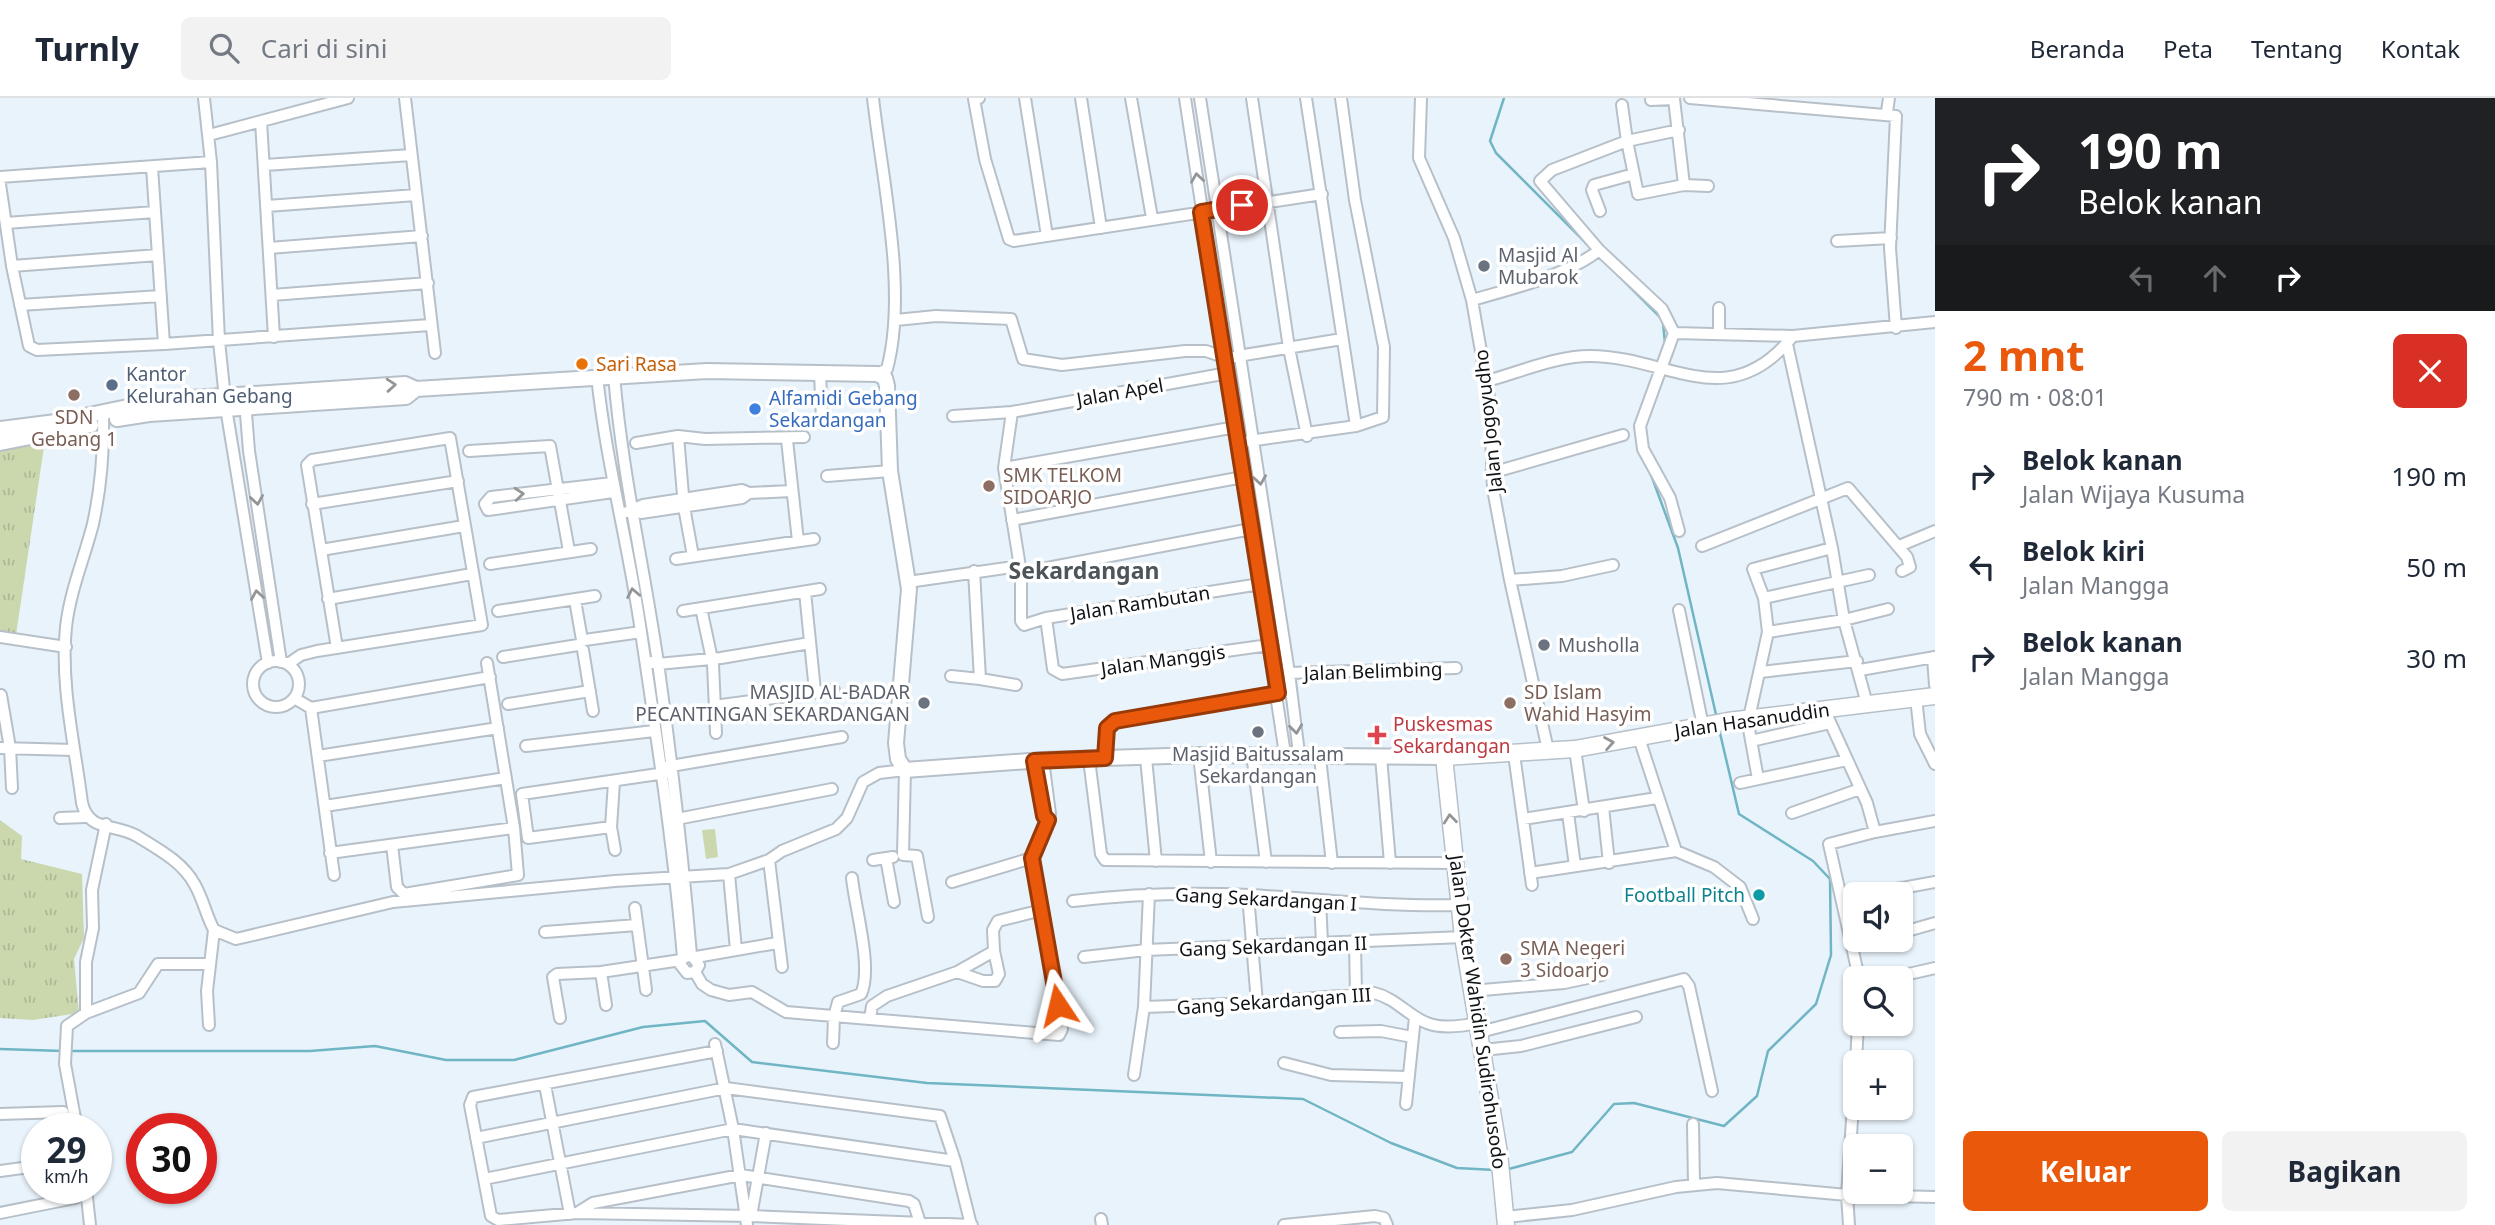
<!DOCTYPE html>
<html lang="id">
<head>
<meta charset="utf-8">
<style>
  :root { --surface:#fff; --page:#f2f2f3; --text:#1f2937; --muted:#747a83; --line:#e0e1e3; --accent:#ea580c }
  body { margin:0; font-family:"Noto Sans",sans-serif; background:var(--page); color:var(--text); height:100vh; display:flex; flex-direction:column; font-size:26px; white-space:nowrap }
  * { box-sizing:border-box; margin:0 }
  p { font-size:23px; color:var(--muted) }
  .icon { flex:none; width:38px; height:38px; fill:none; stroke:currentColor; stroke-width:2; stroke-linecap:round; stroke-linejoin:round }
  .map { position:relative; flex:1; overflow:hidden }
  .sheet { display:flex; flex-direction:column; background:var(--surface); width:560px }
  .sheet>* { flex:none }
  .hud { background:#202124; color:#fff; overflow:hidden }
  .controls { position:absolute; left:1843px; top:784px; display:grid; gap:14px }
  .controls a { display:grid; place-items:center; width:70px; height:70px; border-radius:10px; background:var(--surface); box-shadow:0 2px 5px #0004; font-size:35px }
  .speed { position:absolute; left:21px; top:1015px; display:flex; gap:14px; font-size:35px; font-weight:700; text-align:center }
  .speed>* { display:grid; place-content:center; width:91px; height:91px; border-radius:50%; background:var(--surface); box-shadow:0 2px 5px #0004; line-height:1 }
  .speed small { font-size:18px; font-weight:400 }
  .speed .limit { border:10px solid #d22; background:#fff; color:#111 }
  .pin { position:absolute; display:grid; place-items:center; width:60px; height:60px; color:#fff; margin:-30px; border:4px solid #fff; border-radius:50%; box-shadow:0 2px 7px #0007 }
  .me { position:absolute; width:77px; margin:-38px; rotate:350deg; stroke-linejoin:round; filter:drop-shadow(0 0 5px #0008) }
  .turn { display:flex; align-items:center; gap:24px; height:147px; padding:0 28px; font-size:32px }
  .turn .icon { width:91px; height:91px; stroke-width:2.5 }
  .turn b { display:block; font-size:49px; line-height:60px }
  .lanes { display:flex; align-items:center; height:66px; padding:0 28px; background:#0003; justify-content:center; gap:35px; direction:ltr }
  .lanes .off { opacity:.35 }
  .round { display:grid; place-items:center; flex:none; width:74px; height:74px; border-radius:10px; background:var(--page) }
  .overview { display:flex; align-items:center; justify-content:space-between; height:119px; padding:0 28px }
  h1 { font-size:42px; font-weight:700; line-height:52px; color:var(--accent) }
  .button { display:flex; gap:14px; margin-top:auto; padding:14px 28px }
  .button a { flex:1; height:80px; border-radius:10px; background:var(--accent); color:#fff; font-size:28px; font-weight:700; line-height:80px; text-align:center }
  .button a+a { background:var(--page); color:var(--text) }
  ul { padding:0; list-style:none }
  li { display:flex; align-items:center; gap:21px; height:91px; padding:0 28px }
  li div { flex:1 }
  li b { display:block; font-size:26px }
  li em { font-style:normal }
  header { display:flex; align-items:center; gap:42px; box-sizing:border-box; height:98px; padding:0 35px; background:var(--surface); border-bottom:2px solid var(--line) }
  header strong { font-size:33px }
  nav { display:flex; gap:38px; margin-inline-start:auto; font-size:24px }
  .search { width:490px; height:63px; background:var(--page); display:flex; align-items:center; gap:18px; box-sizing:border-box; padding:0 24px; border-radius:10px; color:var(--muted); font-size:26px }
  main { display:flex; flex:1; min-height:0 }
  .map>svg:first-child { display:block }
  .grass { fill:url(#grass-tufts) }
  .pitch { fill:#cbd8ae }
  .lines { fill:none; stroke-linecap:round; stroke-linejoin:round }
  .stream { stroke:#70b5c4; stroke-width:2.5 }
  .minor-casing { stroke:#b7c0c8; stroke-width:14 }
  .tertiary-casing { stroke:#b7c0c8; stroke-width:18 }
  .secondary-casing { stroke:#b7c0c8; stroke-width:19 }
  .minor { stroke:#fff; stroke-width:10 }
  .tertiary { stroke:#fff; stroke-width:14 }
  .secondary { stroke:#fff; stroke-width:16 }
  .oneway { stroke:#939596 }
  .route-casing { stroke:#983908; stroke-width:18 }
  .route { stroke:#ea580c; stroke-width:12 }
  .worship-dot { fill:#6b7280; stroke:#fff; stroke-width:2.5 }
  .food-dot { fill:#e8710a; stroke:#fff; stroke-width:2.5 }
  .service-dot { fill:#5c6f8a; stroke:#fff; stroke-width:2.5 }
  .education-dot { fill:#8d6e63; stroke:#fff; stroke-width:2.5 }
  .shop-dot { fill:#3f7fe0; stroke:#fff; stroke-width:2.5 }
  .health-dot { fill:#e0444e; stroke:#fff; stroke-width:2.5 }
  .culture-dot { fill:#0f9aa8; stroke:#fff; stroke-width:2.5 }
  .labels { text-anchor:middle; dominant-baseline:central; stroke-width:7; stroke-linejoin:round; paint-order:stroke }
  .worship-label { font-size:19px; fill:#5b616d; stroke:#fff; text-anchor:start }
  .food-label { font-size:19px; fill:#c56008; stroke:#fff; text-anchor:start }
  .service-label { font-size:19px; fill:#4e5e75; stroke:#fff; text-anchor:start }
  .street-label { font-size:19px; fill:#101316; stroke:#fff }
  .shop-label { font-size:19px; fill:#366cbe; stroke:#fff; text-anchor:start }
  .education-label { font-size:19px; fill:#785e54; stroke:#fff; text-anchor:start }
  .health-label { font-size:19px; fill:#be3a42; stroke:#fff; text-anchor:start }
  .culture-label { font-size:19px; fill:#0d838f; stroke:#fff; text-anchor:end }
  .quarter-label { font-size:23px; font-weight:bold; fill:#4d555b; stroke:#fff }
</style>
</head>
<body>
<header>
<strong>Turnly</strong>
<div class="search"><svg class="icon" aria-label="search" viewBox="0 0 24 24"><circle cx="10" cy="10" r="6"/><path d="M15 15l6 6"/></svg>Cari di sini</div>
<nav><a>Beranda</a><a>Peta</a><a>Tentang</a><a>Kontak</a></nav>
</header>
<main>
<div class="map">
<svg width="1935" height="1127" viewBox="0 0 1935 1127">
  <defs>
    <pattern id="grass-tufts" width="24" height="20" patternUnits="userSpaceOnUse" patternTransform="scale(1.75)"><rect width="24" height="20" fill="#cbd8ae"/><path d="M3 7l-1-3M5 7V3M7 7l1-3M15 17l-1-3M17 17v-4M19 17l1-3" fill="none" stroke="#adb895"/></pattern>
  </defs>
  <rect width="100%" height="100%" fill="#e9f3fb"/>
  <!-- grass -->
  <path class="grass" d="M45,342L16,537L0,535V351Z
    M0,716V722L22,738L21,761L82,776L84,840L74,861L79,915L33,922L0,920Z"/>
  <!-- pitch -->
  <path class="pitch" d="M715,731L718,759L706,761L702,732Z"/>
  <g class="lines">
    <!-- stream -->
    <path class="stream" d="M1504,0L1490,43L1496,55L1588,147
      M1618,177L1660,219
      M1663,225L1665,245
      M1650,374L1678,450L1717,621
      M0,951L63,953
      M70,953H310L375,948L446,962H514L643,929L705,923L752,964L927,985L1303,1001L1391,1045L1457,1070L1495,1072
      M1505,1072L1572,1054L1614,1006L1634,1005L1724,1028L1757,998L1768,953L1816,906L1831,857L1830,781L1813,763L1739,716L1719,631"/>
    <defs>
      <path id="minor" d="M204,0L211,64L219,243L226,310L268,565
        M405,0L435,255
        M873,0C882,81 908,193 887,271L877,276
        M979,0L974,1L985,61L1009,141L1014,143L1322,96
        M1025,0L1047,138
        M1081,0L1101,130
        M1131,0L1152,120
        M1185,0L1285,656
        M1200,0L1289,575L1299,655
        M1252,0L1289,250L1307,338
        M1341,0L1355,102L1384,249L1383,319L1356,328
        M1421,0L1419,60L1454,140L1472,202L1490,305L1493,391L1510,482L1548,652
        M1690,0L1896,18L1890,150L1896,230
        M1651,2L1674,1L1684,87L1638,96L1627,43L1552,72L1540,83L1599,152L1662,211L1674,235L1640,328L1643,351L1670,400L1679,433
        M1622,7L1627,43L1679,32
        M1887,14L1889,0
        M261,23L274,239
        M209,37L348,0
        M265,67L411,57
        M152,69L164,246L430,227
        M0,79L211,64
        M0,86L12,168L29,248L37,252L164,246
        M1684,87L1708,88
        M267,108L416,97
        M1600,113L1592,92L1594,87L1634,76
        M6,125L155,114
        M1837,143L1891,140
        M269,150L422,138
        M12,168L158,157
        M272,197L428,185
        M1472,202C1508,192 1571,176 1599,152
        M20,207L161,198
        M1719,210V236
        M896,222L936,218L1011,221L1023,261L1062,267L1185,253H1206L1226,260L1342,241
        M1674,235L1793,238L1935,224
        M1787,246L1832,450
        M820,275L822,322
        M614,277C622,376 645,473 659,572C672,666 683,762 691,857L699,867L695,874L687,875L680,866L683,860L691,857
        M597,278C606,365 629,448 641,534C657,642 674,751 683,860
        M1487,283C1520,274 1556,258 1590,258C1668,258 1728,319 1793,238
        M245,303L249,353L281,564
        M1012,314L1004,370L1021,475V523L1024,527L1046,520L1260,486
        M103,315C104,353 101,389 93,426C84,461 70,493 66,529C60,587 75,648 82,705C89,734 113,725 137,738C158,751 183,764 195,787C203,801 206,817 214,832L236,841L393,804L615,783L729,776L769,762L782,753L836,731L847,720L863,684L879,675L905,672L903,757L917,758L928,819
        M953,318L1012,314L1228,275
        M678,338L684,409L693,458
        M787,342L798,443
        M1249,343L1356,328L1306,0
        M636,345L678,338L705,341L804,339
        M469,353L550,348L569,453
        M1004,370L1236,329
        M1491,375L1623,337
        M827,378L890,373
        M612,385L491,399L485,406L488,412L613,394
        M312,406L458,383
        M637,412L641,415L742,400L749,395
        M627,414L643,407L742,392L749,395L791,393
        M1012,422L1243,379
        M1702,448L1848,390L1907,459L1910,469L1902,473
        M1899,448L1935,433
        M321,452L464,428
        M676,461L814,441
        M490,466L591,451
        M1021,475L1251,431
        M1510,482L1562,478L1613,467
        M908,484L1020,468
        M805,494L815,593
        M1764,500L1869,477
        M328,501L472,476
        M575,502L582,542
        M701,510L713,566L716,635
        M1679,512L1703,628
        M498,513L595,498
        M683,513L820,491
        M1046,520L1053,571L1062,576L1269,547
        M1768,534L1844,522L1888,511
        M0,539L66,549
        M585,542L641,534
        M583,552L593,613
        M503,559L578,547
        M1933,559L1935,587
        M253 586a23 23 0 1 1 46 0a23 23 0 1 1-46 0Z
        M651,564L658,566L721,560L810,545
        M288,566L301,557L317,553L482,527L450,340L312,362L307,367L337,550
        M1860,572L1935,559
        M1761,574L1857,563
        M1289,575L1456,570
        M951,578L980,581L974,473
        M980,581L1016,587
        M1,597L10,650L12,690
        M294,600L311,610L490,579
        M1916,600L1920,636L1935,666
        M508,606L590,593
        M714,608L834,592
        M311,610L334,777
        M1824,611L1867,705L1875,734
        M1747,620L1758,681
        M1749,620L1768,534L1764,500L1753,471L1832,450L1844,522L1867,606
        M1639,640L1676,753
        M1751,643L1830,625
        M526,648L654,633
        M0,650L74,652
        M1575,651L1584,713
        M1252,656L1266,764
        M1514,656L1532,787
        M1199,657L1211,764
        M318,658L498,630
        M1381,659L1390,765
        M1105,660L1107,630L1115,623L1285,594
        M1146,660L1156,763
        M1320,660L1332,765
        M1089,661L1101,756L1105,762L1455,765
        M1034,663L1046,720
        M665,669L842,639
        M614,684L611,729L615,752
        M1740,685L1847,662
        M325,708L506,680
        M1603,709L1609,765
        M1568,715L1575,768
        M1792,715L1860,691
        M60,720L85,719
        M677,721L832,691
        M1523,721L1657,700
        M611,729L528,740L522,696L665,675
        M392,747L397,789L404,796L518,777L514,730L487,565
        M330,755L514,730
        M886,760L894,804
        M769,762L782,869
        M873,762L893,759
        M1530,775L1676,753L1714,769L1740,789L1753,821
        M729,776L736,852
        M952,784L1032,760
        M1870,796L1935,784
        M1248,797L1257,905
        M1320,802L1322,845
        M1073,803C1131,796 1190,794 1250,797C1320,801 1389,809 1459,807
        M635,810L646,892
        M545,834L637,827
        M1900,835L1935,825
        M1355,846L1356,895
        M1853,847L1876,842
        M696,859L777,845
        M1084,859L1146,852L1463,839
        M601,874L606,907
        M695,874L702,886L711,892L729,897L752,894L786,914L1059,937L1062,931L1032,760L1050,716L1043,662
        M957,874L983,883H995L999,876L994,853
        M1859,880L1829,746L1875,734L1935,723
        M1891,880L1935,870
        M1471,893L1564,885L1602,877
        M1144,909L1257,905L1374,895C1396,900 1408,918 1427,925C1441,931 1463,928 1478,925
        M86,915V864L93,830L92,792L106,726
        M560,920L553,879L557,876L601,874L681,862
        M870,921L872,908L887,898L957,874L994,853L993,832L998,823L1042,812
        M209,927L207,893L214,832
        M1340,934L1381,933L1412,939
        M1480,934L1684,881L1689,888L1712,993
        M833,945L834,919L838,904L861,896C873,870 855,810 852,780
        M715,946L733,1031L747,1127
        M1483,952L1521,948L1636,919
        M717,953L473,999L470,1007L491,1118L498,1122L577,1115L751,1118L972,1127
        M1856,964L1858,926
        M1284,965L1331,977L1408,979
        M1134,977L1144,909L1149,796
        M545,987L570,1116
        M1406,1006L1415,919
        M0,1016L63,1014L68,1031
        M1693,1026L1694,1087
        M77,1031L65,966L67,928L86,915L139,895L158,866H210
        M476,1040L726,990L940,1018L955,1063
        M0,1073L37,1068
        M484,1081L733,1031L955,1063L971,1127
        M86,1090L90,1127
        M0,1115L75,1100L76,1090
        M577,1115L593,1105L741,1077L909,1103L914,1106L920,1125
        M751,1118L766,1035
        M1506,1119L1572,1112L1676,1089L1717,1085L1847,1097L1935,1099
        M1101,1121L1102,1127
        M1284,1127L1375,1118L1384,1120L1387,1127
        M1849,1127L1847,1097L1855,977"/>
      <path id="tertiary" d="M117,321L149,316L406,299L416,291
        M0,331L56,324L161,302L405,286L416,291L707,273L877,276L885,280L887,288L890,373L909,491L896,645L898,661L905,672L1043,662L1199,657L1444,659
        M0,345L91,327"/>
      <path id="secondary" d="M1506,1127L1499,1055L1463,839L1444,659L1575,651L1728,623L1935,598"/>
    </defs>
    <!-- minor casing -->
    <use href="#minor" class="minor-casing"/>
    <!-- tertiary casing -->
    <use href="#tertiary" class="tertiary-casing"/>
    <!-- secondary casing -->
    <use href="#secondary" class="secondary-casing"/>
    <!-- minor -->
    <use href="#minor" class="minor"/>
    <!-- tertiary -->
    <use href="#tertiary" class="tertiary"/>
    <!-- secondary -->
    <use href="#secondary" class="secondary"/>
  </g>
  <!-- one-way arrows -->
  <defs><path id="oneway-chevron" d="M-2-3.5L2.5 0L-2 3.5" fill="none" stroke-width="1.6" stroke-linecap="round" stroke-linejoin="round" transform="scale(1.75)"/></defs>
  <g class="oneway">
    <use href="#oneway-chevron" transform="translate(1197 80) rotate(-98)"/>
    <use href="#oneway-chevron" transform="translate(391 287) rotate(-4)"/>
    <use href="#oneway-chevron" transform="translate(1260 382) rotate(82)"/>
    <use href="#oneway-chevron" transform="translate(519 396) rotate(-5)"/>
    <use href="#oneway-chevron" transform="translate(257 402) rotate(81)"/>
    <use href="#oneway-chevron" transform="translate(633 495) rotate(-101)"/>
    <use href="#oneway-chevron" transform="translate(257 497) rotate(-99)"/>
    <use href="#oneway-chevron" transform="translate(1296 631) rotate(83)"/>
    <use href="#oneway-chevron" transform="translate(1609 645) rotate(-10)"/>
    <use href="#oneway-chevron" transform="translate(1450 721) rotate(-96)"/>
  </g>
  <g class="lines">
    <defs>
      <path id="route" d="M1058,907L1032,760L1048,722L1044,718L1034,663L1105,660L1107,630L1115,623L1278,595L1201,114L1242,107"/>
    </defs>
    <!-- route casing -->
    <use href="#route" class="route-casing"/>
    <!-- route -->
    <use href="#route" class="route"/>
  </g>
  <!-- markers -->
  <g class="worship-dot">
    <circle cx="1484" cy="168" r="7"/>
    <circle cx="1544" cy="547" r="7"/>
    <circle cx="924" cy="605" r="7"/>
    <circle cx="1258" cy="634" r="7"/>
  </g>
  <circle class="food-dot" cx="582" cy="266" r="7"/>
  <circle class="service-dot" cx="112" cy="287" r="7"/>
  <g class="education-dot">
    <circle cx="74" cy="297" r="7"/>
    <circle cx="989" cy="388" r="7"/>
    <circle cx="1510" cy="605" r="7"/>
    <circle cx="1506" cy="861" r="7"/>
  </g>
  <circle class="shop-dot" cx="755" cy="311" r="7"/>
  <path class="health-dot" d="M1373.5 626.5h7v7h7v7h-7v7h-7v-7h-7v-7h7z"/>
  <circle class="culture-dot" cx="1759" cy="797" r="7"/>
  <g class="labels">
    <!-- worship labels -->
    <g class="worship-label">
      <text x="1498" y="157">Masjid Al<tspan x="1498" dy="22">Mubarok</tspan></text>
      <text x="1558" y="547">Musholla</text>
      <text x="910" y="594" text-anchor="end">MASJID AL-BADAR<tspan x="910" dy="22">PECANTINGAN SEKARDANGAN</tspan></text>
      <text x="1258" y="656" text-anchor="middle">Masjid Baitussalam<tspan x="1258" dy="22">Sekardangan</tspan></text>
    </g>
    <!-- food labels -->
    <g class="food-label">
      <text x="596" y="266">Sari Rasa</text>
    </g>
    <!-- service labels -->
    <g class="service-label">
      <text x="126" y="276">Kantor<tspan x="126" dy="22">Kelurahan Gebang</tspan></text>
    </g>
    <!-- street labels -->
    <g class="street-label">
      <text transform="translate(1120 294) rotate(-10)">Jalan Apel</text>
      <text transform="translate(1488 323) rotate(-96)">Jalan Jogoyudho</text>
      <text transform="translate(1140 505) rotate(-9)">Jalan Rambutan</text>
      <text transform="translate(1163 562) rotate(-8)">Jalan Manggis</text>
      <text transform="translate(1373 573) rotate(-2)">Jalan Belimbing</text>
      <text transform="translate(1752 622) rotate(-8)">Jalan Hasanuddin</text>
      <text transform="translate(1266 801) rotate(3)">Gang Sekardangan I</text>
      <text transform="translate(1273 848) rotate(-2)">Gang Sekardangan II</text>
      <text transform="translate(1274 903) rotate(-4)">Gang Sekardangan III</text>
      <text transform="translate(1478 914) rotate(82)">Jalan Dokter Wahidin Sudirohusodo</text>
    </g>
    <!-- shop labels -->
    <g class="shop-label">
      <text x="769" y="300">Alfamidi Gebang<tspan x="769" dy="22">Sekardangan</tspan></text>
    </g>
    <!-- education labels -->
    <g class="education-label">
      <text x="74" y="319" text-anchor="middle">SDN<tspan x="74" dy="22">Gebang 1</tspan></text>
      <text x="1003" y="377">SMK TELKOM<tspan x="1003" dy="22">SIDOARJO</tspan></text>
      <text x="1524" y="594">SD Islam<tspan x="1524" dy="22">Wahid Hasyim</tspan></text>
      <text x="1520" y="850">SMA Negeri<tspan x="1520" dy="22">3 Sidoarjo</tspan></text>
    </g>
    <!-- health labels -->
    <g class="health-label">
      <text x="1393" y="626">Puskesmas<tspan x="1393" dy="22">Sekardangan</tspan></text>
    </g>
    <!-- culture labels -->
    <g class="culture-label">
      <text x="1745" y="797">Football Pitch</text>
    </g>
    <!-- quarter labels -->
    <g class="quarter-label">
      <text x="1084" y="472">Sekardangan</text>
    </g>
  </g>
</svg>
<div class="controls">
<a><svg class="icon" aria-label="sound" viewBox="0 0 24 24"><path d="M4 9h4l5-4v14l-5-4H4zM17 9q2 3 0 6"/></svg></a>
<a><svg class="icon" aria-label="search" viewBox="0 0 24 24"><circle cx="10" cy="10" r="6"/><path d="M15 15l6 6"/></svg></a>
<a>+</a>
<a>−</a>
</div>
<div class="speed"><div>29<small>km/h</small></div><div class="limit">30</div></div>
<div class="pin" style="left:1242px;top:107px;background:#d93025"><svg class="icon" aria-label="arrive" viewBox="0 0 24 24"><path d="M6 21V4h12l-3 4 3 4H6"/></svg></div>
<svg class="me" style="left:1058px;top:907px" viewBox="-20 -20 40 40"><path d="M0-17L14 15 0 8-14 15z" fill="#ea580c" stroke="#fff" stroke-width="4"/></svg>
</div>
<section class="sheet">
<div class="hud">
<div class="turn"><svg class="icon" aria-label="right" viewBox="0 0 24 24"><path d="M7 20v-9h11M14 6l5 5-5 5"/></svg><div><b>190 m</b>Belok kanan</div></div>
<div class="lanes"><svg class="icon off" aria-label="left" viewBox="0 0 24 24"><path d="M17 20v-9H6M10 6l-5 5 5 5"/></svg><svg class="icon off" aria-label="ahead" viewBox="0 0 24 24"><path d="M12 20V5M6 11l6-6 6 6"/></svg><svg class="icon" aria-label="right" viewBox="0 0 24 24"><path d="M7 20v-9h11M14 6l5 5-5 5"/></svg></div>
</div>
<div class="overview"><div><h1>2 mnt</h1><p>790 m · 08:01</p></div><a class="round" style="background:#d93025;color:#fff"><svg class="icon" aria-label="close" viewBox="0 0 24 24"><path d="M6 6l12 12M18 6L6 18"/></svg></a></div>
<ul>
<li><svg class="icon" aria-label="right" viewBox="0 0 24 24"><path d="M7 20v-9h11M14 6l5 5-5 5"/></svg><div><b>Belok kanan</b><p>Jalan Wijaya Kusuma</p></div><em>190 m</em></li>
<li><svg class="icon" aria-label="left" viewBox="0 0 24 24"><path d="M17 20v-9H6M10 6l-5 5 5 5"/></svg><div><b>Belok kiri</b><p>Jalan Mangga</p></div><em>50 m</em></li>
<li><svg class="icon" aria-label="right" viewBox="0 0 24 24"><path d="M7 20v-9h11M14 6l5 5-5 5"/></svg><div><b>Belok kanan</b><p>Jalan Mangga</p></div><em>30 m</em></li>
</ul>
<div class="button"><a>Keluar</a><a>Bagikan</a></div>
</section>
</main>
</body>
</html>
